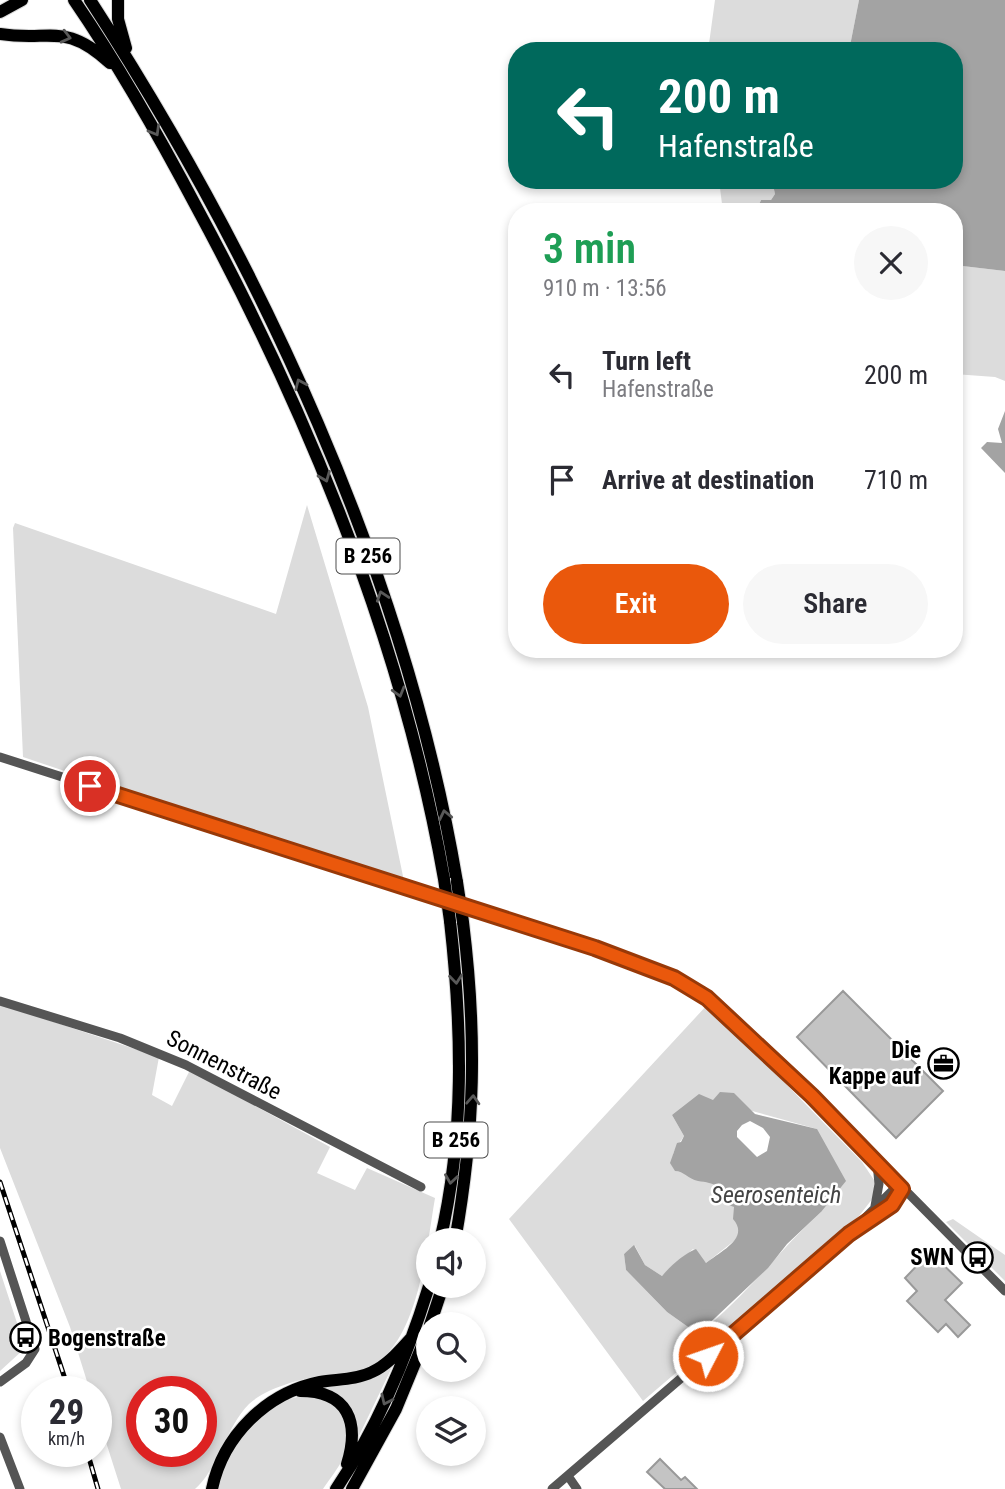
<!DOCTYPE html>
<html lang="en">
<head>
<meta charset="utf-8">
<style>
  :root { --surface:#fff; --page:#f7f7f7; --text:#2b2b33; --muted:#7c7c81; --accent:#ea580c }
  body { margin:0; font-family:"Roboto Condensed",sans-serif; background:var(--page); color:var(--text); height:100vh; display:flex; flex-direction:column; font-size:26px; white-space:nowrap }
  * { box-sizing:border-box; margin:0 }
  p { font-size:23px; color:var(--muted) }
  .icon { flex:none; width:38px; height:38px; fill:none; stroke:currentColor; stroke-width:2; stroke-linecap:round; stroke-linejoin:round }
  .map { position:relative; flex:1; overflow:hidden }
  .drawer { position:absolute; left:508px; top:203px; width:455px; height:455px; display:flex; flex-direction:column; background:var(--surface); border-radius:28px; box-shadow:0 4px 10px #0003 }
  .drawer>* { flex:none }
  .guide { position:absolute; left:508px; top:42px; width:455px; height:147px; border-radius:28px; box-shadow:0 4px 10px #0003; background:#00695c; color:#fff; overflow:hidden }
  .controls { position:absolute; left:416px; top:1228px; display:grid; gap:14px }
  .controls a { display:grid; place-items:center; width:70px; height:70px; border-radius:50%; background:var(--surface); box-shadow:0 4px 10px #0003; font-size:35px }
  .speed { position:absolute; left:21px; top:1376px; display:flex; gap:14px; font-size:35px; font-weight:700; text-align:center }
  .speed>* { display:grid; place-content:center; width:91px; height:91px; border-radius:50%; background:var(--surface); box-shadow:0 4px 10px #0003; line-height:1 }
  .speed small { font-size:18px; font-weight:400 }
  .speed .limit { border:10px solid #d22; background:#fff; color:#111 }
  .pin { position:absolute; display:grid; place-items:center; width:60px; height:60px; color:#fff; margin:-30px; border:4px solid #fff; border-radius:50%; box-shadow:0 2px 7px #0007 }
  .me { position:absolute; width:77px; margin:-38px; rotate:49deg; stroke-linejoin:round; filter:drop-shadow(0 0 5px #0008) }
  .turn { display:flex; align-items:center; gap:24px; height:147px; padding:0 35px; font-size:32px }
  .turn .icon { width:91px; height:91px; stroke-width:2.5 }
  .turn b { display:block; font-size:49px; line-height:60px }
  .round { display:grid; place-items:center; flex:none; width:74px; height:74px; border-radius:37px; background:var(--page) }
  .overview { display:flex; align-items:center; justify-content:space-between; height:119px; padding:0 35px }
  h1 { font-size:42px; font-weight:600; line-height:52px; color:#1e9e55 }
  .action { display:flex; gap:14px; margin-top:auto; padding:14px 35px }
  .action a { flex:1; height:80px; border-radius:42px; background:var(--accent); color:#fff; font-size:28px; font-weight:600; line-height:80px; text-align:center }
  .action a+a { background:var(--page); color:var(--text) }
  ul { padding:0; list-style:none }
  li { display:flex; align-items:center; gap:21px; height:105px; padding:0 35px }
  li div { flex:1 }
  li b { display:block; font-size:26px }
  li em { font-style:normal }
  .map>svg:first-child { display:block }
  .green { fill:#dcdcdc; fill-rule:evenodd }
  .water { fill:#a3a3a3; fill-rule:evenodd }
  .building { fill:#c4c4c4; stroke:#999; stroke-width:2 }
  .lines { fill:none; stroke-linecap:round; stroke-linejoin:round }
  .highway-casing { stroke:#dbdbdb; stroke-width:14 }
  .minor { stroke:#555; stroke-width:9 }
  .highway { stroke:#000; stroke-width:12 }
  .rail-casing { stroke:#000; stroke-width:5 }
  .rail { stroke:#fff; stroke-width:2.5; stroke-dasharray:8; stroke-linecap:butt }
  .highway-bridge-casing { stroke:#dbdbdb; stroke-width:14; stroke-linecap:butt }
  .highway-bridge { stroke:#000; stroke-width:12 }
  .oneway { stroke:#595959 }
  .route-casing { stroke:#983908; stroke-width:18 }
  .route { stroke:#ea580c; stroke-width:12 }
  .labels { text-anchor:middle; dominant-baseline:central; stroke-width:5; stroke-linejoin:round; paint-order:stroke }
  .shield { fill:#fff; stroke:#4c4c4c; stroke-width:2 }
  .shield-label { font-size:21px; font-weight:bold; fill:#000 }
  .poi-label { font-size:23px; font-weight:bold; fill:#000; stroke:#fff; text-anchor:end }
  .street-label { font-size:23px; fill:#000; stroke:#fff }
  .water-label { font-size:24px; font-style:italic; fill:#444; stroke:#fff }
</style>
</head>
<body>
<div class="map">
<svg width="1005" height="1489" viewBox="0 0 1005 1489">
  <rect width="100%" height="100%" fill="#fff"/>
  <!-- green -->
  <path class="green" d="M715,0H859L849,51H708Z
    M719,180H772L775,194L771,200H761L756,212H723Z
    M954,265L1005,271V381L995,377L954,374Z
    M307,505L368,707L404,881L252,834L23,757L13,528L15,523L276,614Z
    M0,1004L159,1057L152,1095L172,1106L190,1070L330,1147L317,1173L355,1190L367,1168L435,1198C427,1245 420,1324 383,1358C370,1370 345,1373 328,1375C304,1378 267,1387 249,1404C226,1427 217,1471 195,1489H121L96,1411V1391H90L70,1327L0,1148ZM142,1391H201V1451H142Z
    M708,1004L862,1162L880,1189L859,1216L643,1401L509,1219ZM713,1100L817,1129L821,1212C778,1251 744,1299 698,1334L667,1312L626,1270L624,1254L635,1246L645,1265L662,1276C671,1265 682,1259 693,1249L706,1263L734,1241L740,1232C740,1219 731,1195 720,1187C709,1179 669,1176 673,1155C674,1149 681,1141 684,1136L672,1115Z
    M953,1219L1005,1255V1281L946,1222Z
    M0,1271L19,1329L23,1350L0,1371Z
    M395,1361L357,1440L355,1423L315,1386Z
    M309,1395C339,1400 356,1426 344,1456C339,1468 330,1478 323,1489H217C228,1447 262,1399 309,1395Z"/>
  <!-- water -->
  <path class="water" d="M859,0H1005V271L954,265V212H756L761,200H771L775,194L772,180H954V51H849Z
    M1005,411V473L981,448L987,442L1002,443L998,429Z
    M720,1092L734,1093L755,1114L817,1129L846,1181L821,1212L787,1244L768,1268L698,1334L667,1312L626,1270L624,1254L634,1245L645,1265L662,1276C671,1265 684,1254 696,1249L706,1263C721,1251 750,1238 733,1219L734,1207L729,1205L721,1188C712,1183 706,1182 698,1181C688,1179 684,1171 675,1171L670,1163L677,1143L681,1142L684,1136L672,1115L699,1094L713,1100ZM750,1121L763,1128L770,1137L767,1151L757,1157L737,1137V1131L742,1125Z"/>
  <!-- building -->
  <path class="building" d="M843,991L943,1091L896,1138L797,1037Z
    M930,1252L962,1283L945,1300L970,1325L958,1337L946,1324L938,1332L907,1301L917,1291L905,1278Z
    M660,1459L681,1480L685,1477L697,1489H665L647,1472Z"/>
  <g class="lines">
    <defs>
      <path id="highway" d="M74,0C120,67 160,138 198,210C311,419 403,645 444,879
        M90,0C260,262 405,572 457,882
        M118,0V19L126,48
        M0,12L22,0
        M0,34C51,42 64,21 110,63
        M440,1241C465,1135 462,1028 450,921
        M455,1241C475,1129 477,1035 463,922
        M430,1325L443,1286
        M300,1391C348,1391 360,1422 347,1464
        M212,1489C223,1436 266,1393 320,1382C337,1379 356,1380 372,1372C388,1365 400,1350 412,1337
        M336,1489C378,1427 407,1357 429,1286
        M352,1489L396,1409L429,1329"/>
    </defs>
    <!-- highway casing -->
    <use href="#highway" class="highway-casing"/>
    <!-- minor -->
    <path class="minor" d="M0,757L595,948L674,978L707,997L812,1096L1005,1291
      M0,1001L120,1038L186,1065L421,1187
      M875,1206L879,1184L877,1163
      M862,1225L892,1205L902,1189
      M0,1241L35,1349L26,1363L0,1382
      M0,1437L20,1489
      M568,1476L577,1489
      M552,1489L849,1234L898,1185"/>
    <!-- highway -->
    <use href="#highway" class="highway"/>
    <defs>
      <path id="rail" d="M0,1182L69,1391
        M87,1451L98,1489"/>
    </defs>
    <!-- rail casing -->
    <use href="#rail" class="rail-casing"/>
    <!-- rail -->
    <use href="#rail" class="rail"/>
    <defs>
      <path id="highway-bridge" d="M444,879L450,921
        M457,882L463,922"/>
    </defs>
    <!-- highway-bridge casing -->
    <use href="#highway-bridge" class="highway-bridge-casing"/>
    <!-- highway-bridge -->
    <use href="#highway-bridge" class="highway-bridge"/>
  </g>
  <!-- one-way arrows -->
  <defs><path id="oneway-chevron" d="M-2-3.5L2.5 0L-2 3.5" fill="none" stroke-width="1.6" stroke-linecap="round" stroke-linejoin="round" transform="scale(1.75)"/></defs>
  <g class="oneway">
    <use href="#oneway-chevron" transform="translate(66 37) rotate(14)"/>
    <use href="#oneway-chevron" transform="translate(155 131) rotate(60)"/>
    <use href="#oneway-chevron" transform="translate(300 384) rotate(-114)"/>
    <use href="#oneway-chevron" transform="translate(325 477) rotate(68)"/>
    <use href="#oneway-chevron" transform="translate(382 596) rotate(-108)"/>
    <use href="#oneway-chevron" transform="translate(399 692) rotate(74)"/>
    <use href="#oneway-chevron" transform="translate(445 815) rotate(-102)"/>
    <use href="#oneway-chevron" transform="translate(456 979) rotate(84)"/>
    <use href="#oneway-chevron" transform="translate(473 1100) rotate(-87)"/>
    <use href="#oneway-chevron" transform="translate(451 1179) rotate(98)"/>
    <use href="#oneway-chevron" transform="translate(386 1400) rotate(115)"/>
  </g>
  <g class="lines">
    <defs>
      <path id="route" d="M90,786L595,948L674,978L707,998L812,1096L902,1189L892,1205L849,1234L708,1356"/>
    </defs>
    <!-- route casing -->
    <use href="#route" class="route-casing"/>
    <!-- route -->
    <use href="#route" class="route"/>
  </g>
  <!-- icons -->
  <defs>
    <symbol id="office-ring" viewBox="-11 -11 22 22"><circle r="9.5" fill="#fff" stroke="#000" stroke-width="1.5"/><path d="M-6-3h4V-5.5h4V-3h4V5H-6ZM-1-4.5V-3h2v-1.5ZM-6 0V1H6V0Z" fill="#000"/></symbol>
    <symbol id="bus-ring" viewBox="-11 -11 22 22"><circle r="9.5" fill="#fff" stroke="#000" stroke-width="1.5"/><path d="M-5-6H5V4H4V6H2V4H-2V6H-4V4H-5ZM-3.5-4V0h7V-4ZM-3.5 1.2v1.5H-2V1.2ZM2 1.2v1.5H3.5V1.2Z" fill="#000"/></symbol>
  </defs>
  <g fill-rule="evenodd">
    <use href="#office-ring" x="926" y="1046" width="35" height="35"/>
    <use href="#bus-ring" x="960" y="1240" width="35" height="35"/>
    <use href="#bus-ring" x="8" y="1320" width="35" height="35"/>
  </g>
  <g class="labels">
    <!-- shield labels -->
    <g class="shield">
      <rect x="336.5" y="538.5" width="63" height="35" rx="5"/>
      <rect x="424.5" y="1122.5" width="63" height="35" rx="5"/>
    </g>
    <g class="shield-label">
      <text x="368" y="556">B 256</text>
      <text x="456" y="1140">B 256</text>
    </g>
    <!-- poi labels -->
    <g class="poi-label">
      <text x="921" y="1050">Die<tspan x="921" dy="26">Kappe auf</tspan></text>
      <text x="954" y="1257">SWN</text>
      <text x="48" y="1338" text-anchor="start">Bogenstraße</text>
    </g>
    <!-- street labels -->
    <g class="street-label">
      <text transform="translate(224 1065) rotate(27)">Sonnenstraße</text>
    </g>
    <!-- water labels -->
    <g class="water-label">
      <text x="776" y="1195">Seerosenteich</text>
    </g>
  </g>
</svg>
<div class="controls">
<a><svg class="icon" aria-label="sound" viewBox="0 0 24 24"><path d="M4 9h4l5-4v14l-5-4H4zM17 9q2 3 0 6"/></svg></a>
<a><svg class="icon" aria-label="search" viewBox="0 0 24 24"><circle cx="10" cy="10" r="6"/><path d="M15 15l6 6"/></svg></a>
<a><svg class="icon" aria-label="layers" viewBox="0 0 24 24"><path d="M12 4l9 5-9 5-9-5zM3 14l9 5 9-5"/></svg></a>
</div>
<div class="speed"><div>29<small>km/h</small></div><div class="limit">30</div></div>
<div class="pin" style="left:90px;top:786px;background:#d93025"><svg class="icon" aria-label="arrive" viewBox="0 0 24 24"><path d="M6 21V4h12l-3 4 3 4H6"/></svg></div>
<svg class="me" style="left:708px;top:1356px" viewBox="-20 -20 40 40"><circle r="17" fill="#ea580c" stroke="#fff" stroke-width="3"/><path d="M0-11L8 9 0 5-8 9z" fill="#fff"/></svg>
<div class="guide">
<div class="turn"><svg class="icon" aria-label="left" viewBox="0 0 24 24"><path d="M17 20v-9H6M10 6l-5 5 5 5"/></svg><div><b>200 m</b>Hafenstraße</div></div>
</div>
<section class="drawer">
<div class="overview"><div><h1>3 min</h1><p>910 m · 13:56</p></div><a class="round"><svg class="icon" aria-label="close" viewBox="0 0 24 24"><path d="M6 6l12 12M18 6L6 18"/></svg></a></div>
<ul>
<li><svg class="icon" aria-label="left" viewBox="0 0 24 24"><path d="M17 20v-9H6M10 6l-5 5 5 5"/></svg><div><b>Turn left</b><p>Hafenstraße</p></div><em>200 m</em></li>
<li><svg class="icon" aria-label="arrive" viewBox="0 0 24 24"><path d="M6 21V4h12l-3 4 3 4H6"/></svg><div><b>Arrive at destination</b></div><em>710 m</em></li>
</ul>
<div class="action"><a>Exit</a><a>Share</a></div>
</section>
</div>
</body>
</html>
